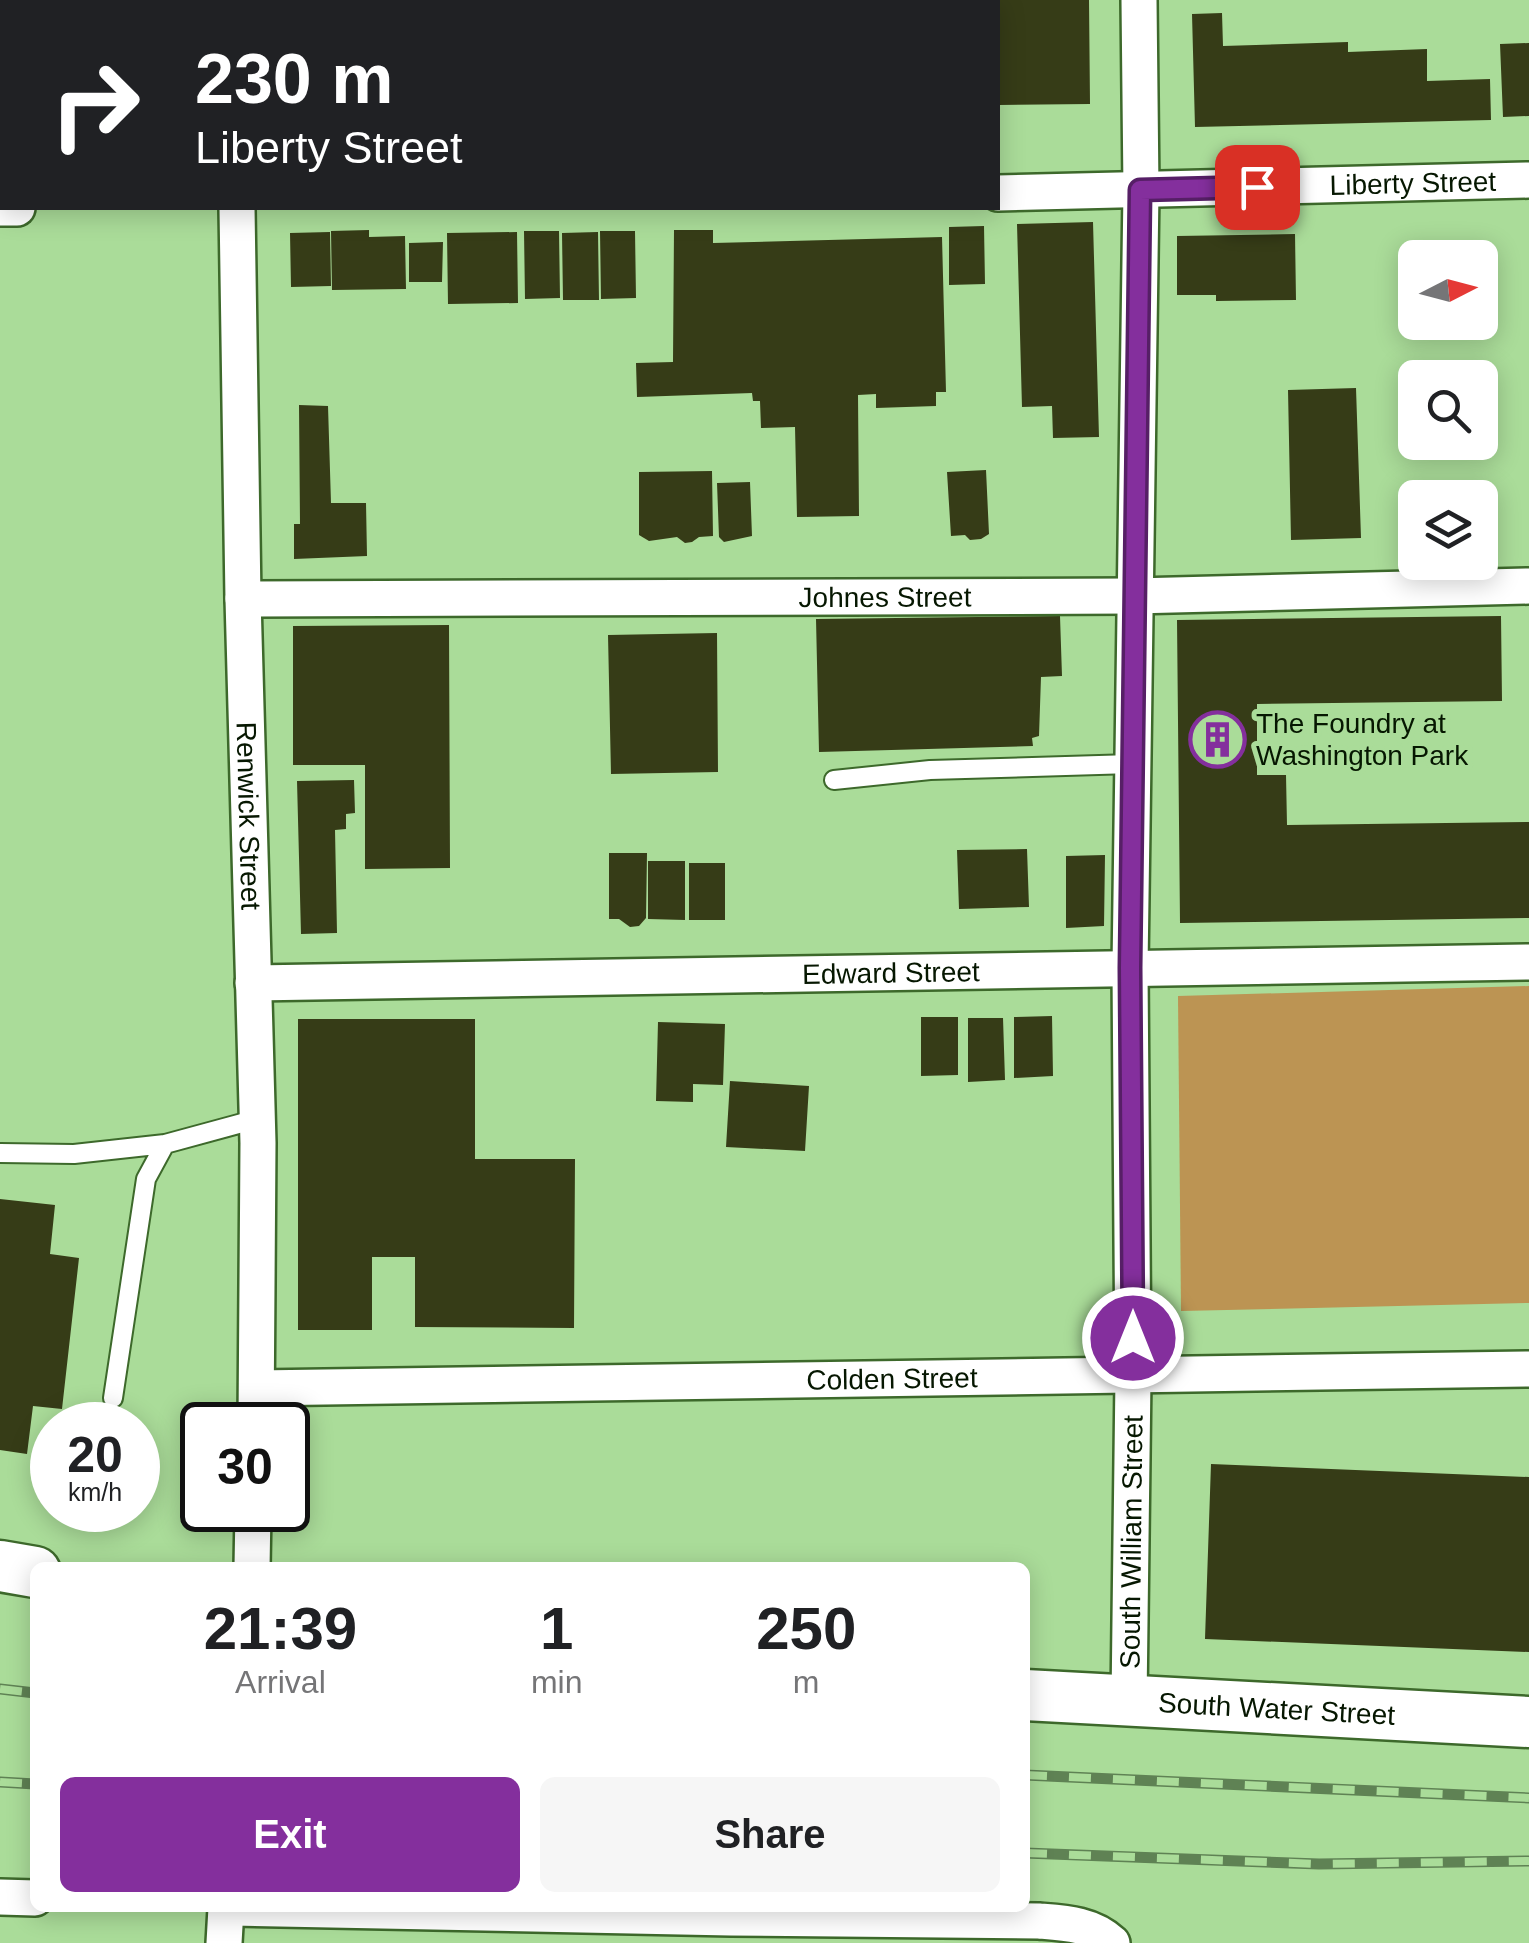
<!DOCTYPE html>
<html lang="en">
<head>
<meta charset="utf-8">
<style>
  :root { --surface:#fff; --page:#f6f6f6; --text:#202124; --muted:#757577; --accent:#842f9d }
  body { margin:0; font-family:Helvetica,sans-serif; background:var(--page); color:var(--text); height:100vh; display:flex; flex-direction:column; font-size:38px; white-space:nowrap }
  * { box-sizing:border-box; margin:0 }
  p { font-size:32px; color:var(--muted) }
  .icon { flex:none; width:55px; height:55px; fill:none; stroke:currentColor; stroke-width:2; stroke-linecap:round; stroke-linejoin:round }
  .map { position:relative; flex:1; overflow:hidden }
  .sheet { position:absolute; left:30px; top:1562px; width:1000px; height:350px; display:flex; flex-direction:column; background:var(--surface); border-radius:15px; box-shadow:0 5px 25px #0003 }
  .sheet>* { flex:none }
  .top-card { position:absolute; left:0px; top:0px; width:1000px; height:210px; box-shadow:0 5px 25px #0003; background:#202124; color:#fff; overflow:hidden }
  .needle { width:65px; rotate:84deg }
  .controls { position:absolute; left:1398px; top:240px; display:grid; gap:20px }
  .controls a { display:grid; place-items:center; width:100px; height:100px; border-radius:15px; background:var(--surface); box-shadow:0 5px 25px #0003; font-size:50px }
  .speed { position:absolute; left:30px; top:1402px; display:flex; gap:20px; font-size:50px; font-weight:700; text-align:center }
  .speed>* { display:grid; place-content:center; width:130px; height:130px; border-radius:50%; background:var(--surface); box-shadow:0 5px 25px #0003; line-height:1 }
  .speed small { font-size:25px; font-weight:400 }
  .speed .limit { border:5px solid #111; border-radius:15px; background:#fff; color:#111 }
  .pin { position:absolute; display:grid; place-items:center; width:85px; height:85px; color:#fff; margin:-42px; border-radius:20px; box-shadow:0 5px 15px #0006 }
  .me { position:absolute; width:110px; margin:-55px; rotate:0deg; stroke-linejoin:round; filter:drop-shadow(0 0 8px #0008) }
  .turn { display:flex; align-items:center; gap:35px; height:210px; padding:0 30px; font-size:45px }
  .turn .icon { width:130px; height:130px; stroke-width:2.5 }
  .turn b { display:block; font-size:70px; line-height:85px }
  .eta { display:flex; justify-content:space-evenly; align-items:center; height:170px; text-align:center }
  .eta b { font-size:60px; font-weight:700; line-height:70px }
  .primary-button { display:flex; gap:20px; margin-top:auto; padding:20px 30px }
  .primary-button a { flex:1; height:115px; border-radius:15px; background:var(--accent); color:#fff; font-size:40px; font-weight:700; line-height:115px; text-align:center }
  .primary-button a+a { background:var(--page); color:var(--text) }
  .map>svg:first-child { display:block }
  .green { fill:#bc9453 }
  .building { fill:#363c17 }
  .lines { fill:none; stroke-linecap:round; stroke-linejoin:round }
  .lane-casing { stroke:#3d692b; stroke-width:22 }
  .street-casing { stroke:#3d692b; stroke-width:40 }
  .secondary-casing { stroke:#3d692b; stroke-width:55 }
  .lane { stroke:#fff; stroke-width:18 }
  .street { stroke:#fff; stroke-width:35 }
  .secondary { stroke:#fff; stroke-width:50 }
  .rail-casing { stroke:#5f8254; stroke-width:11 }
  .rail { stroke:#aadc99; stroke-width:8; stroke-dasharray:22; stroke-linecap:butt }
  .route-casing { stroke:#561f66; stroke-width:25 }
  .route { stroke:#842f9d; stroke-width:18 }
  .labels { text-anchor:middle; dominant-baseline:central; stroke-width:10; stroke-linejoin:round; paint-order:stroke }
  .street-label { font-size:28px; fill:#061701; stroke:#aadc99 }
  .poi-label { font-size:28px; fill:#061701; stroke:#aadc99; text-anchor:start }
</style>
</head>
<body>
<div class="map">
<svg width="1529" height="1943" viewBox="0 0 1529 1943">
  <rect width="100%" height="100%" fill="#aadc99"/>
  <!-- green -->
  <path class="green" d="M1529,986V1303L1181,1311L1178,996Z"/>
  <!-- building -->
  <path class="building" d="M998,0H1089L1090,104L998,105Z
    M1222,13L1223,46L1348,42V52L1427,49V81L1490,79L1491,120L1195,127L1192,14Z
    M1529,43V116L1503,117L1500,44Z
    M1093,222L1099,437L1053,438L1052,406L1022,407L1017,224Z
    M984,226L985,284L949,285V227Z
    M369,230V237L405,236L406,289L332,290L331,231Z
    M674,230H713V243L942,237L946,392H936V406L876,408V394L858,395L859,516L797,517L795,427L761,428L760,401H753L752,393L637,397L636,363L673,362Z
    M524,231H559L560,298L525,299Z
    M600,231H635L636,298L601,299Z
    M330,232L331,286L291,287L290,233Z
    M517,232L518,303L448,304L447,233Z
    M598,232L599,300H563L562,233Z
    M1295,234L1296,300L1216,301V295H1177V236Z
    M443,242L442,282H409V243Z
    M1356,388L1361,538L1291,540L1288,390Z
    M299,405L328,406L331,503H366L367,556L294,559V524H300Z
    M986,470L989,534L981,539L970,540L965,535L951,536L947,472Z
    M712,471L713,536L699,537L692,542L685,543L677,537L649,541L639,535V472Z
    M750,482L752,536L724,542L719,537L717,483Z
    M1060,616L1062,676L1041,677L1039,736L1032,738L1033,746L819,752L816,619Z
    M1501,616L1502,701L1257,704V775H1286L1287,825L1529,822V918L1180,923L1177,620Z
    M449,625L450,868L365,869V765H293V626Z
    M717,633L718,772L611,774L608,635Z
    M354,780L355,813L346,814V829L335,830L337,933L301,934L297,781Z
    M1027,849L1029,907L959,909L957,850Z
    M609,853H647L646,918L639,926L630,927L619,919H609Z
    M1105,855L1104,926L1066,928V856Z
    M648,861H685V920L648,919Z
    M689,863H725V920H689Z
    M1052,1016L1053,1076L1014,1078V1017Z
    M921,1017H958V1075L921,1076Z
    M968,1018H1003L1005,1080L968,1082Z
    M298,1019H475V1159H575L574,1328L415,1327V1257H372V1330H298Z
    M658,1022L725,1024L723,1085L693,1084V1102L656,1101Z
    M730,1081L809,1086L805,1151L726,1147Z
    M0,1199L55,1205L50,1254L79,1258L62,1409L33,1406L27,1454L0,1450Z
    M1211,1464L1529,1477V1652L1205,1639Z"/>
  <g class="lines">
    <defs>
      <path id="lane" d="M834,780L930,770L1132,764
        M0,1153L74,1154L165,1144
        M113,1398L146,1179L165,1144L257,1119"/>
      <g id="street">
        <path d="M690,0V2"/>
        <path d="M237,2V0"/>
        <path id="s1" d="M998,193L1529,180"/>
        <path d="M0,208H17"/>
        <path id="s2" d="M237,208L243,599L258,1143L256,1425"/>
        <path id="s3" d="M243,599L1134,596L1529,586"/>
        <path id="s4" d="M253,983L1529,962"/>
        <path id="s5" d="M257,1388L1529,1369"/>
        <path d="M252,1568L253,1510"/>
        <path id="s6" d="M1129,1702L1133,1376L1130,968L1141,190L1139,0"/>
        <path d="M0,1897L35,1898"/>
        <path d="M234,1908L731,1918L1039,1921C1065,1923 1092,1924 1112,1943"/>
        <path d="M224,1943L226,1908"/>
      </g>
      <g id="secondary">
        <path d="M0,1566L35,1572"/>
        <path id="s7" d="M1025,1695L1529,1722"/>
      </g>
    </defs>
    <!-- lane casing -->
    <use href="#lane" class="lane-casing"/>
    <!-- street casing -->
    <use href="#street" class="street-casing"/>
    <!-- secondary casing -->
    <use href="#secondary" class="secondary-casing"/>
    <!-- lane -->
    <use href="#lane" class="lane"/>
    <!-- street -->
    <use href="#street" class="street"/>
    <!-- secondary -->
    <use href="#secondary" class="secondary"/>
    <defs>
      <path id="rail" d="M0,1689L35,1693
        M1025,1775L1529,1798
        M0,1782L35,1784
        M1025,1853L1319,1864L1529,1861"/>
    </defs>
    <!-- rail casing -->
    <use href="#rail" class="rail-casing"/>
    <!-- rail -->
    <use href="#rail" class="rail"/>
  </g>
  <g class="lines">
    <defs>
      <path id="route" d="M1133,1338L1130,968L1140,190L1257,187"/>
    </defs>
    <!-- route casing -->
    <use href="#route" class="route-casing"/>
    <!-- route -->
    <use href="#route" class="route"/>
  </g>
  <!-- icons -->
  <defs>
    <symbol id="building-ring" viewBox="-11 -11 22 22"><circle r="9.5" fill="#aadc99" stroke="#842f9d" stroke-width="1.5"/><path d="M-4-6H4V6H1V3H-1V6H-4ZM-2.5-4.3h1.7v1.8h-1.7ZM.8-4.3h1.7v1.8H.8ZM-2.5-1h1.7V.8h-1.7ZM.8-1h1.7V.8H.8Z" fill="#842f9d"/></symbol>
  </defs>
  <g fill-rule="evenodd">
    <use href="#building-ring" x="1186" y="708" width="63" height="63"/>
  </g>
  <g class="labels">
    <!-- street labels -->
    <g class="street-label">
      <text stroke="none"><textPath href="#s1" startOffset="415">Liberty Street</textPath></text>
      <text stroke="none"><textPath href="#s3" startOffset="642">Johnes Street</textPath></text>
      <text stroke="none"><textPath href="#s2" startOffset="608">Renwick Street</textPath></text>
      <text stroke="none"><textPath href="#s4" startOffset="638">Edward Street</textPath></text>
      <text stroke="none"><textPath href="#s5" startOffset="635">Colden Street</textPath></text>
      <text stroke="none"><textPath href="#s6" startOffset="160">South William Street</textPath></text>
      <text stroke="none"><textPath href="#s7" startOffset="252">South Water Street</textPath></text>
    </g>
    <!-- poi labels -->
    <g class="poi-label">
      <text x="1256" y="723">The Foundry at<tspan x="1256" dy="32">Washington Park</tspan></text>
    </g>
  </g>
</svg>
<div class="controls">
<a><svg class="needle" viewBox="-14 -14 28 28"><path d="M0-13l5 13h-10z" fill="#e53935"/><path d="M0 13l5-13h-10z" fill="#757577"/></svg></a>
<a><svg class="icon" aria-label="search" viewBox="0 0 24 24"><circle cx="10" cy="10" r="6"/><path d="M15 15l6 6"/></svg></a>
<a><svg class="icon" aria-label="layers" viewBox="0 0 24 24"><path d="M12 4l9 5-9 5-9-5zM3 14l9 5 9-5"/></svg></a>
</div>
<div class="speed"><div>20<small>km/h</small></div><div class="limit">30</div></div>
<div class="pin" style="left:1257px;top:187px;background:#d93025"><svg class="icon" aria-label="arrive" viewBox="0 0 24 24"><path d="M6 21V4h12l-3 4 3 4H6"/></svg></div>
<svg class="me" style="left:1133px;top:1338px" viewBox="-20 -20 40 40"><circle r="17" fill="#842f9d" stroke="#fff" stroke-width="3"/><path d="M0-11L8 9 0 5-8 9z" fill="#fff"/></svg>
<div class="top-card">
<div class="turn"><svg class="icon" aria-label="right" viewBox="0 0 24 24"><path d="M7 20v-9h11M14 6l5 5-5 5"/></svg><div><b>230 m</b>Liberty Street</div></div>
</div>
<section class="sheet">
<div class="eta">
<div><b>21:39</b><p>Arrival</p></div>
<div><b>1</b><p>min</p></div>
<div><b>250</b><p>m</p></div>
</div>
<div class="primary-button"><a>Exit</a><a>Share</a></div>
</section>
</div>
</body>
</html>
